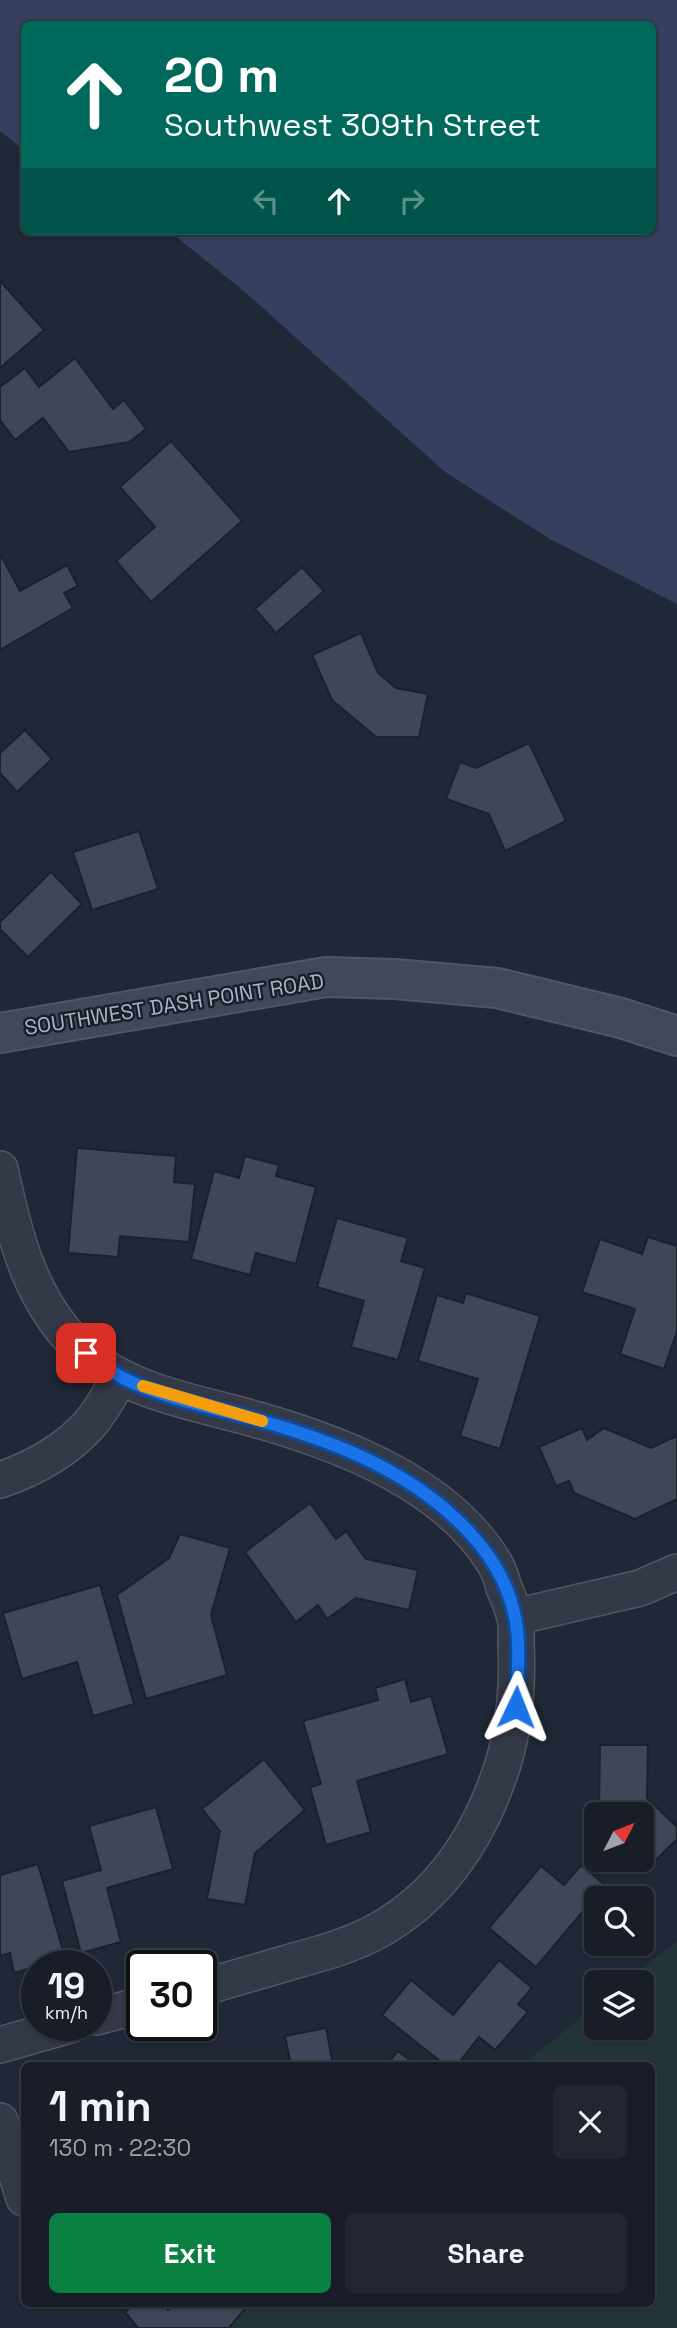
<!DOCTYPE html>
<html lang="en">
<head>
<meta charset="utf-8">
<style>
  :root { --surface:#181d28; --page:#212630; --text:#f1f3f6; --muted:#9fa2a8; --line:#363b45; --accent:#0b8043 }
  body { margin:0; font-family:"Space Grotesk",sans-serif; background:var(--page); color:var(--text); height:100vh; display:flex; flex-direction:column; font-size:26px; white-space:nowrap }
  * { box-sizing:border-box; margin:0 }
  p { font-size:23px; color:var(--muted) }
  .icon { flex:none; width:38px; height:38px; fill:none; stroke:currentColor; stroke-width:2; stroke-linecap:round; stroke-linejoin:round }
  .map { position:relative; flex:1; overflow:hidden }
  .panel { position:absolute; left:21px; top:2062px; width:634px; height:245px; display:flex; flex-direction:column; background:var(--surface); border-radius:10px; box-shadow:0 2px 5px #0004,0 0 0 2px var(--line) }
  .panel>* { flex:none }
  .hud { position:absolute; left:21px; top:21px; width:635px; height:214px; border-radius:10px; box-shadow:0 2px 5px #0004,0 0 0 2px var(--line); background:#00695c; color:#fff; overflow:hidden }
  .needle { width:46px; rotate:48deg }
  .tools { position:absolute; left:584px; top:1802px; display:grid; gap:14px }
  .tools a { display:grid; place-items:center; width:70px; height:70px; border-radius:10px; background:var(--surface); box-shadow:0 2px 5px #0004,0 0 0 2px var(--line); font-size:35px }
  .speed { position:absolute; left:21px; top:1950px; display:flex; gap:14px; font-size:35px; font-weight:700; text-align:center }
  .speed>* { display:grid; place-content:center; width:91px; height:91px; border-radius:50%; background:var(--surface); box-shadow:0 2px 5px #0004,0 0 0 2px var(--line); line-height:1 }
  .speed small { font-size:18px; font-weight:400 }
  .speed .limit { border:4px solid #111; border-radius:10px; background:#fff; color:#111 }
  .pin { position:absolute; display:grid; place-items:center; width:60px; height:60px; color:#fff; margin:-30px; border-radius:14px; box-shadow:0 4px 10px #0006 }
  .me { position:absolute; width:77px; margin:-38px; rotate:2deg; stroke-linejoin:round; filter:drop-shadow(0 0 5px #0008) }
  .turn { display:flex; align-items:center; gap:24px; height:147px; padding:0 28px; font-size:32px }
  .turn .icon { width:91px; height:91px; stroke-width:2.5 }
  .turn b { display:block; font-size:49px; line-height:60px }
  .lanes { display:flex; align-items:center; height:66px; padding:0 28px; background:#0003; justify-content:center; gap:35px; direction:ltr }
  .lanes .off { opacity:.35 }
  .round { display:grid; place-items:center; flex:none; width:74px; height:74px; border-radius:10px; background:var(--page) }
  .summary { display:flex; align-items:center; justify-content:space-between; height:119px; padding:0 28px }
  h1 { font-size:42px; font-weight:700; line-height:52px }
  .cta { display:flex; gap:14px; margin-top:auto; padding:14px 28px }
  .cta a { flex:1; height:80px; border-radius:10px; background:var(--accent); color:#fff; font-size:28px; font-weight:700; line-height:80px; text-align:center }
  .cta a+a { background:var(--page); color:var(--text) }
  .map>svg:first-child { display:block }
  .green { fill:#233438 }
  .water { fill:#34405d }
  .building { fill:#3f4657; stroke:#1b202d; stroke-width:2 }
  .lines { fill:none; stroke-linecap:round; stroke-linejoin:round }
  .minor-casing { stroke:#515664; stroke-width:38 }
  .secondary-casing { stroke:#515664; stroke-width:42 }
  .minor { stroke:#333946; stroke-width:35 }
  .secondary { stroke:#424859; stroke-width:38 }
  .route-casing { stroke:#114b97; stroke-width:18 }
  .route { stroke:#1a73e8; stroke-width:12 }
  .slow { stroke:#f59e0b; stroke-width:12 }
  .labels { text-anchor:middle; dominant-baseline:central; stroke-width:5; stroke-linejoin:round; paint-order:stroke }
  .street-label { font-size:21px; fill:#aeb3c3; stroke:#191e2b }
</style>
</head>
<body>
<div class="map">
<svg width="677" height="2328" viewBox="0 0 677 2328">
  <rect width="100%" height="100%" fill="#202736"/>
  <!-- green -->
  <path class="green" d="M677,1941V2328H194L225,2303H651V2065H522L597,2005V2028H642V1983H625Z"/>
  <!-- water -->
  <path class="water" d="M0,0H677V604L550,539L445,472L245,292L169,231H653V24H24V150L0,131Z"/>
  <!-- building -->
  <path class="building" d="M1,282L44,330L0,368V283Z
    M75,358L113,409L124,400L146,429L129,442L69,452L43,418L15,440L0,420V387L25,368L39,387Z
    M171,441L242,521L151,602L116,561L155,527L120,487Z
    M0,554L20,591L67,565L78,586L64,593L73,608L0,650Z
    M302,567L324,591L276,633L255,609Z
    M361,633L378,673L396,688L428,694L419,737H376L332,700L312,655Z
    M25,730L52,759L17,792L0,773V753Z
    M529,743L566,821L505,851L489,814L446,799L460,762L476,768Z
    M139,831L158,889L92,910L73,852Z
    M51,872L82,904L28,957L0,929V922Z
    M77,1148L176,1156L174,1182L195,1184L189,1242L120,1236L118,1257L68,1253Z
    M245,1156L279,1165L276,1176L316,1187L296,1264L256,1253L250,1275L191,1259L214,1171L239,1178Z
    M337,1218L408,1238L401,1261L425,1268L398,1360L351,1347L364,1301L317,1287Z
    M648,1237L677,1246V1331L664,1369L620,1354L635,1309L582,1292L600,1239L642,1254Z
    M466,1293L540,1316L500,1449L460,1436L478,1379L418,1361L437,1295L463,1303Z
    M582,1428L587,1440L604,1428L651,1448L677,1436V1499L635,1519L574,1493L569,1481L556,1486L539,1447Z
    M310,1503L336,1539L346,1531L366,1559L418,1570L409,1610L356,1598L327,1619L318,1605L296,1622L245,1552Z
    M180,1534L230,1548L211,1615L227,1675L146,1699L117,1595L169,1558Z
    M100,1585L134,1704L93,1716L77,1662L22,1679L3,1613Z
    M405,1679L411,1702L431,1696L448,1754L357,1781L371,1832L326,1845L310,1787L321,1784L303,1721L378,1700L375,1688Z
    M600,1745H648L647,1798L677,1827V1839L654,1862L642,1850V1815H605L599,1809Z
    M264,1759L305,1810L255,1853L245,1905L207,1899L220,1831L202,1809Z
    M156,1807L173,1869L107,1888L121,1942L81,1953L62,1881L101,1870L89,1826Z
    M38,1864L65,1958L14,1973L10,1953L0,1956V1875Z
    M581,1865L605,1885L536,1967L489,1928L541,1866L564,1885Z
    M499,1960L532,1988L518,2004L528,2012L495,2050L479,2037L457,2065H445L382,2015L411,1980L453,2015Z
    M326,2028L333,2065H291L285,2036Z
    M398,2051L416,2065H387Z
    M136,2303H162L168,2310L174,2303H250L229,2328H138L125,2312Z"/>
  <g class="lines">
    <defs>
      <path id="minor" d="M0,1169C15,1237 30,1304 85,1353C132,1394 200,1403 258,1420C342,1444 447,1484 495,1564C499,1571 502,1580 504,1588C508,1597 513,1608 515,1618C517,1626 516,1635 516,1644C518,1685 515,1724 503,1764C481,1833 443,1894 379,1930C352,1945 323,1953 294,1961C263,1970 232,1979 201,1988
        M0,1480C32,1469 64,1452 88,1426C101,1412 110,1393 121,1377
        M515,1617L640,1588L677,1572
        M96,2017L142,2005
        M0,2045L70,2025
        M0,2121L24,2198"/>
      <path id="secondary" d="M0,1033L326,977L395,979L497,988L621,1018L677,1036"/>
    </defs>
    <!-- minor casing -->
    <use href="#minor" class="minor-casing"/>
    <!-- secondary casing -->
    <use href="#secondary" class="secondary-casing"/>
    <!-- minor -->
    <use href="#minor" class="minor"/>
    <!-- secondary -->
    <use href="#secondary" class="secondary"/>
  </g>
  <g class="lines">
    <defs>
      <path id="route" d="M86,1353C97,1361 109,1370 121,1377C163,1399 213,1407 258,1420C329,1440 401,1467 456,1519C484,1545 507,1577 515,1617C521,1644 517,1680 516,1707"/>
    </defs>
    <!-- route casing -->
    <use href="#route" class="route-casing"/>
    <!-- route -->
    <use href="#route" class="route"/>
    <!-- slow -->
    <path class="slow" d="M143,1386L262,1421"/>
  </g>
  <g class="labels">
    <!-- street labels -->
    <g class="street-label">
      <text transform="translate(174 1004) rotate(-9)">SOUTHWEST DASH POINT ROAD</text>
    </g>
  </g>
</svg>
<div class="tools">
<a><svg class="needle" viewBox="-14 -14 28 28"><path d="M0-13l5 13h-10z" fill="#e53935"/><path d="M0 13l5-13h-10z" fill="#9fa2a8"/></svg></a>
<a><svg class="icon" aria-label="search" viewBox="0 0 24 24"><circle cx="10" cy="10" r="6"/><path d="M15 15l6 6"/></svg></a>
<a><svg class="icon" aria-label="layers" viewBox="0 0 24 24"><path d="M12 4l9 5-9 5-9-5zM3 14l9 5 9-5"/></svg></a>
</div>
<div class="speed"><div>19<small>km/h</small></div><div class="limit">30</div></div>
<div class="pin" style="left:86px;top:1353px;background:#d93025"><svg class="icon" aria-label="arrive" viewBox="0 0 24 24"><path d="M6 21V4h12l-3 4 3 4H6"/></svg></div>
<svg class="me" style="left:516px;top:1707px" viewBox="-20 -20 40 40"><path d="M0-17L14 15 0 8-14 15z" fill="#1a73e8" stroke="#fff" stroke-width="4"/></svg>
<div class="hud">
<div class="turn"><svg class="icon" aria-label="ahead" viewBox="0 0 24 24"><path d="M12 20V5M6 11l6-6 6 6"/></svg><div><b>20 m</b>Southwest 309th Street</div></div>
<div class="lanes"><svg class="icon off" aria-label="left" viewBox="0 0 24 24"><path d="M17 20v-9H6M10 6l-5 5 5 5"/></svg><svg class="icon" aria-label="ahead" viewBox="0 0 24 24"><path d="M12 20V5M6 11l6-6 6 6"/></svg><svg class="icon off" aria-label="right" viewBox="0 0 24 24"><path d="M7 20v-9h11M14 6l5 5-5 5"/></svg></div>
</div>
<section class="panel">
<div class="summary"><div><h1>1 min</h1><p>130 m · 22:30</p></div><a class="round"><svg class="icon" aria-label="close" viewBox="0 0 24 24"><path d="M6 6l12 12M18 6L6 18"/></svg></a></div>
<div class="cta"><a>Exit</a><a>Share</a></div>
</section>
</div>
</body>
</html>
